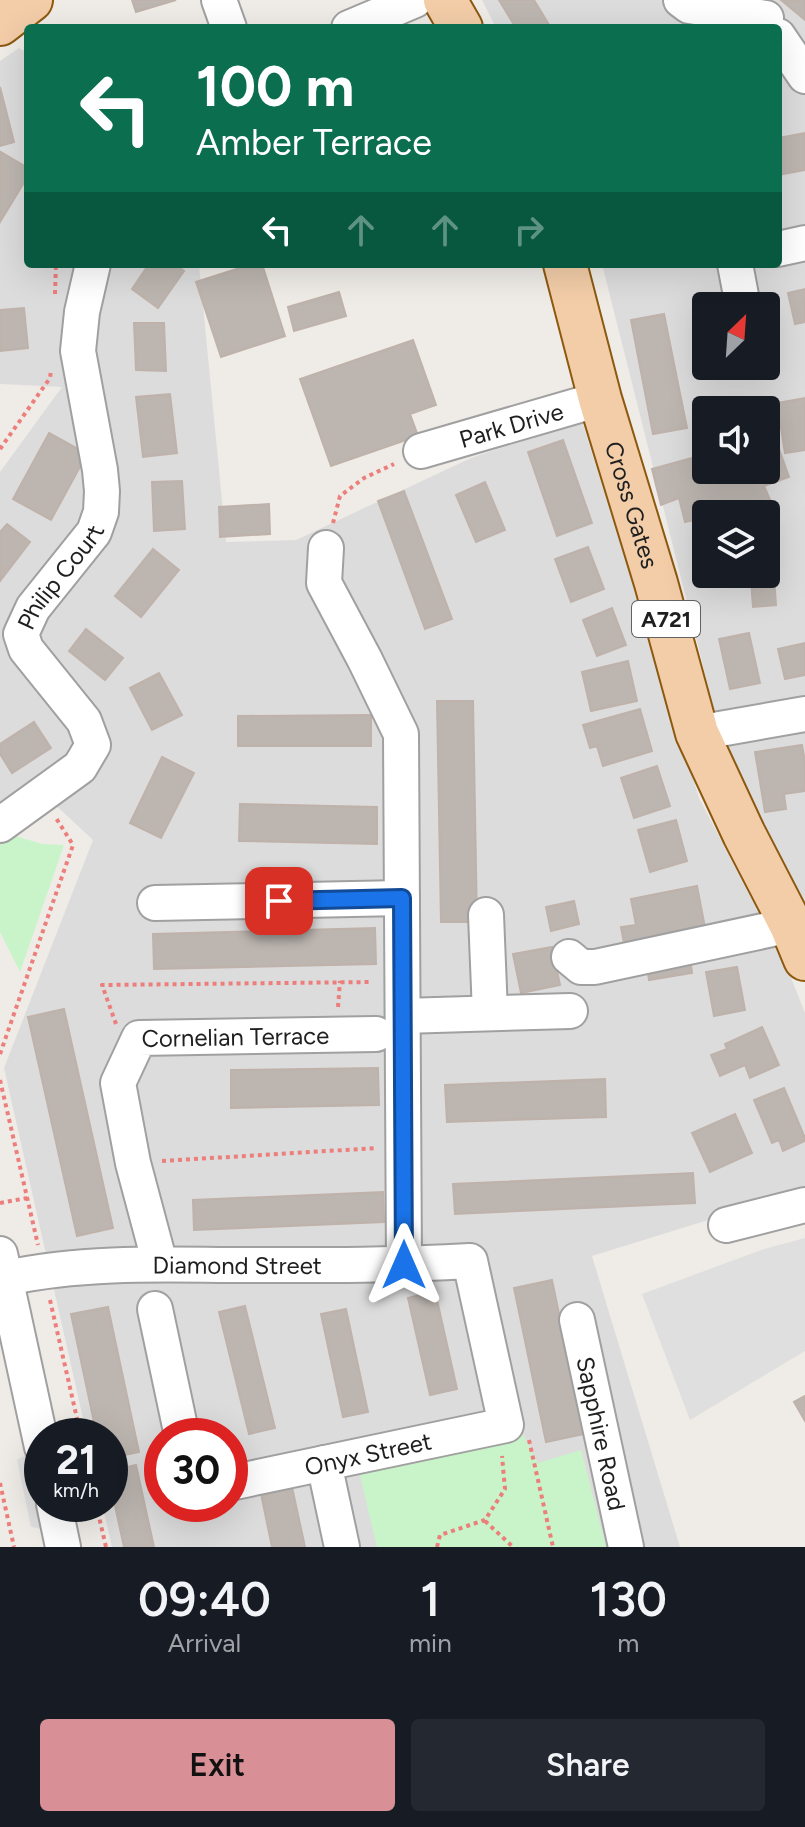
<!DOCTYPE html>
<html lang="en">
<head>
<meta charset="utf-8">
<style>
  :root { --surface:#171b24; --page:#242831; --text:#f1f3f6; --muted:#9ea1a6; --accent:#d98f96 }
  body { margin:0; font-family:Figtree,sans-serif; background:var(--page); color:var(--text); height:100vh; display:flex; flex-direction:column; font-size:30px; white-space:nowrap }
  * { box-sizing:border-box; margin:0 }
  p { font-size:26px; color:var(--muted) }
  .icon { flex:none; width:44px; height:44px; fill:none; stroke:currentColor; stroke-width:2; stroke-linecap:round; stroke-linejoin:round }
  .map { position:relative; height:1547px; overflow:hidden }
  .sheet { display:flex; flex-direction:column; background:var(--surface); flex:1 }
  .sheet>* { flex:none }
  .hud { position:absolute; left:24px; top:24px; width:758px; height:244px; border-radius:8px; box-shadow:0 8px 32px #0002; background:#0b6e4f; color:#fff; overflow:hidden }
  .needle { width:52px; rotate:25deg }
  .buttons { position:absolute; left:692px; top:292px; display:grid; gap:16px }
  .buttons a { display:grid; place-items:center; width:88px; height:88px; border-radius:8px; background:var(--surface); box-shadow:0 8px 32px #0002; font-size:40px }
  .speed { position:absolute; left:24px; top:1418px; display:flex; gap:16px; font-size:40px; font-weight:700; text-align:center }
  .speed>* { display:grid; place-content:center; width:104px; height:104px; border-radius:50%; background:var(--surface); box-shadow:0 8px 32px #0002; line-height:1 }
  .speed small { font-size:20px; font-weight:400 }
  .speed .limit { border:12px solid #d22; background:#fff; color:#111 }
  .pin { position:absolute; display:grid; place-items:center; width:68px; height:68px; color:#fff; margin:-34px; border-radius:16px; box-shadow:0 4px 12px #0006 }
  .me { position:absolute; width:88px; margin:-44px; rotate:0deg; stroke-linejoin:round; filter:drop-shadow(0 0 6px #0008) }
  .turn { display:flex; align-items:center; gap:28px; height:168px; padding:0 40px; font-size:36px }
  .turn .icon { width:104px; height:104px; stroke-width:2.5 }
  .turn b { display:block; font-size:56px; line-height:68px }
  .lanes { display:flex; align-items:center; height:76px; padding:0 40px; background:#0003; justify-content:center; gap:40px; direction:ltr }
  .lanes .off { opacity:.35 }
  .eta { display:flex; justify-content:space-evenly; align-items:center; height:136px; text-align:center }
  .eta b { font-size:48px; font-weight:600; line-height:56px }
  .action { display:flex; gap:16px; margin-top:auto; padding:16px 40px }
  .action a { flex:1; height:92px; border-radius:8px; background:var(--accent); color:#111; font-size:32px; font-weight:600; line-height:92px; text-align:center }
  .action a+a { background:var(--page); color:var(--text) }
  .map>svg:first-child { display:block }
  .residential { fill:#dddcdd; fill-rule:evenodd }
  .park { fill:#c9f4c9 }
  .parking { fill:#dfdfdf }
  .building { fill:#bcb5b0; stroke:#bfb2aa; stroke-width:2 }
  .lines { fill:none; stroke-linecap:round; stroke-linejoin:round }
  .minor-casing { stroke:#a0a0a0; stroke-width:38 }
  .major-casing { stroke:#8c590f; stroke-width:46 }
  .path { stroke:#ec7e7b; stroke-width:4; stroke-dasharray:4 4; stroke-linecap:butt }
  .minor { stroke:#fff; stroke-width:34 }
  .major { stroke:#f3cda8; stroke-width:42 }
  .route-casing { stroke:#114b97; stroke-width:20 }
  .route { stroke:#1a73e8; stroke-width:14 }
  .labels { text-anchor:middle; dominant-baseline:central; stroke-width:6; stroke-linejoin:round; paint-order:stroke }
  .shield { fill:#fff; stroke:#626262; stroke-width:2 }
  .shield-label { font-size:22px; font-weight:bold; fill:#1f1f1f }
  .street-label { font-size:24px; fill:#1f1f1f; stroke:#fff }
</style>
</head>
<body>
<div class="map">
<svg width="805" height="1547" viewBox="0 0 805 1547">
  <rect width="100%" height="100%" fill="#efece7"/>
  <!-- residential -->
  <path class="residential" d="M482,0H805V917L723,745L602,264H778V28H496ZM706,306H766V366H706ZM706,410H766V470H706ZM706,514H766V574H706Z
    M19,48L28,53V264H199L226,542L296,540L471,458L582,421L699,798L786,965L805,1013V1190L592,1256L680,1547H112L102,1504H110V1436H87L4,1068L93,840L34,785L0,802V472L62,387L0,384V61ZM162,1436H230V1504H162Z"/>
  <!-- park -->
  <path class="park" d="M9,834L42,844L64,845L20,972L0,932V841Z
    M519,1427L538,1463L581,1450L606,1547H377L359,1471Z"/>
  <!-- parking -->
  <path class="parking" d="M805,1238V1351L690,1420L642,1294L764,1249Z
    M42,1445V1504L60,1532L31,1527L17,1460Z"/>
  <!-- building -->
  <path class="building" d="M132,0H176L136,12Z
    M499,0H534L551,28H516Z
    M781,0H805V20Z
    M0,87L14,142L0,146Z
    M805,133V170L778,175V138Z
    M1,152L28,168V176L0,222Z
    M149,264H175L184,271L158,308L132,289Z
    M252,264H262L285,336L221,357L196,282Z
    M805,289V322L795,324L788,293Z
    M339,292L346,316L294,331L288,307Z
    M24,308L28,348L0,351V310Z
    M664,314L687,428L653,434L631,320Z
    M134,323H164L166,371L136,370Z
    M413,340L436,405L410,414L418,436L331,466L300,379Z
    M170,394L177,453L143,457L136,397Z
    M805,398V450L785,453L777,403Z
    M49,433L87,454L51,520L13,499Z
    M774,435L789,477L764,486L771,502L719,514H706V517L685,522L679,498L661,505L652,469L706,454V470H766V438Z
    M563,440L592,523L557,536L528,452Z
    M182,481L185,529L154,531L152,482Z
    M485,482L505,530L476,542L456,495Z
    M404,491L452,619L425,629L378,501Z
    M269,504L270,534L220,537L219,507Z
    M7,524L30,542L0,581V532Z
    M588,547L604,589L571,602L555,559Z
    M153,549L179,570L141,617L115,596Z
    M774,578L776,605L753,607L751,580Z
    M612,608L626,645L597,656L583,620Z
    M86,629L123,658L105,680L69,651Z
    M749,633L760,683L730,689L719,639Z
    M805,643V675L785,679L778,649Z
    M628,661L637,701L591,711L582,672Z
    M159,673L182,715L152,730L130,688Z
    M437,701H473L477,922H441Z
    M640,709L652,751L603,766L597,746L590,748L583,725Z
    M371,715V746H238V716Z
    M34,722L51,748L12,773L0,754V744Z
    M802,745L805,762V791L784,794L786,809L765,812L755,752Z
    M162,757L194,773L161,838L130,823Z
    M657,766L670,806L634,818L621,778Z
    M240,804L377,807V844L239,841Z
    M676,820L687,861L650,872L638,830Z
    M697,886L707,938L626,954L621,927L636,925L631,899Z
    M574,901L579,924L551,931L546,907Z
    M375,928L376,964L154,969L153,934Z
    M552,947L560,985L521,993L513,954Z
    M690,958L692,973L649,980L647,964Z
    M737,967L745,1010L714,1016L706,972Z
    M64,1009L113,1228L77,1236L28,1017Z
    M762,1027L779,1065L750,1078L745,1065L720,1076L711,1055L727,1049L725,1044Z
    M378,1068L379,1105L231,1108V1070Z
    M605,1079L606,1117L447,1122L445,1085Z
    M784,1088L805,1138V1141L783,1151L779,1140L772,1143L754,1100Z
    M735,1114L752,1153L710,1172L692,1133Z
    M693,1173L695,1203L455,1214L453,1184Z
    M383,1192L384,1222L194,1230L193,1200Z
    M552,1280L584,1434L546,1442L514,1288Z
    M435,1291L457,1389L430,1395L408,1298Z
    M245,1306L275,1428L249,1434L219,1312Z
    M108,1307L139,1452L110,1458V1436H97L71,1314Z
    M346,1309L368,1412L343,1417L321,1314Z
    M805,1396V1421L794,1402Z
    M136,1465L154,1547H124L110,1483V1471Z
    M292,1487L305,1547H272L261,1494Z"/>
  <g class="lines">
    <defs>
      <g id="minor">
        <path d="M219,0L229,28"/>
        <path d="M681,0L689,6L766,18"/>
        <path d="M349,28L415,0"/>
        <path d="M778,36L805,76"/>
        <path d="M778,249L805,243"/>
        <path d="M735,264L743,306"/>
        <path id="s1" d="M421,451L600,399"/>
        <path d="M326,548L324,583L365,660L401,734L404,1265"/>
        <path d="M697,733L805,714"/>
        <path id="s2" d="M0,825L80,767L93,745L84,721L26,649L21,634L33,608L94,532L101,512L102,491L100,470L78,351L82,312L93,264"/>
        <path d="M155,903L402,898"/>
        <path d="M486,915L490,1013"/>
        <path d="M569,957L581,967H595L791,925"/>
        <path d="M403,1016L570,1011"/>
        <path d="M726,1225L805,1205"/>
        <path d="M0,1254L42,1447"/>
        <path id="s3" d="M160,1264L133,1163L118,1083L139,1038L376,1034"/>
        <path id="s4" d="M6,1278C76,1263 149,1264 219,1265C303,1265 387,1266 470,1261L506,1425L230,1483"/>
        <path d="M155,1309L182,1436"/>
        <path id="s5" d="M577,1320L626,1547"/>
        <path d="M324,1463L342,1547"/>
        <path d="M54,1504L63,1547"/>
      </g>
      <g id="major">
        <path d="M445,0L461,28"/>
        <path d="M0,24L31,0"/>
        <path id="s6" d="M565,264L600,399L656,583L697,733L744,834L791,925L805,959"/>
      </g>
    </defs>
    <!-- minor casing -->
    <use href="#minor" class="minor-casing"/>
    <!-- major casing -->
    <use href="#major" class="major-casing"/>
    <!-- path -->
    <path class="path" d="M55,294L56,264
      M0,449L50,378L51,370
      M333,523L340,496L364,478L394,464
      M338,1007L340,981
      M116,1024L102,985L372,982
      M0,1054L73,845L56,818
      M0,1080L38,1245
      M162,1161L377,1148
      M0,1203L27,1198
      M50,1300L81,1436
      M529,1440L553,1547
      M0,1483L14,1547
      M96,1504L106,1547
      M485,1521L513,1547
      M437,1547L440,1535L485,1520L505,1489L502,1456"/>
    <!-- minor -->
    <use href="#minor" class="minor"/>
    <!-- major -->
    <use href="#major" class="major"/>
  </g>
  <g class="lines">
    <defs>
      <path id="route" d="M279,901L402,898L404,1265"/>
    </defs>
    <!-- route casing -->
    <use href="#route" class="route-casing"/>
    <!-- route -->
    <use href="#route" class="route"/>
  </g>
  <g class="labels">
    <!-- shield labels -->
    <rect class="shield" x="632" y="601" width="68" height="36" rx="6"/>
    <g class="shield-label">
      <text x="666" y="619">A721</text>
    </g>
    <!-- street labels -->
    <g class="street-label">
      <text stroke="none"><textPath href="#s1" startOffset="94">Park Drive</textPath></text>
      <text stroke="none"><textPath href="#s6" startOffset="250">Cross Gates</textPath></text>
      <text stroke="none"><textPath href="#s2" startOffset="328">Philip Court</textPath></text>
      <text stroke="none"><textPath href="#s3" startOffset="332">Cornelian Terrace</textPath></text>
      <text stroke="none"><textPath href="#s4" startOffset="232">Diamond Street</textPath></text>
      <text stroke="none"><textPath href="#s5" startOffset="116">Sapphire Road</textPath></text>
      <text transform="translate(368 1454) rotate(-12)">Onyx Street</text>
    </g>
  </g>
</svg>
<div class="buttons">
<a><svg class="needle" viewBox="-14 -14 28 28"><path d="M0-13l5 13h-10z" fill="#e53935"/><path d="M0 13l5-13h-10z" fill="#9ea1a6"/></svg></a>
<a><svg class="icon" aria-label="sound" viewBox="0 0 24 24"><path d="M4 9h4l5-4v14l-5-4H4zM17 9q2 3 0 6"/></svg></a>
<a><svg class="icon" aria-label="layers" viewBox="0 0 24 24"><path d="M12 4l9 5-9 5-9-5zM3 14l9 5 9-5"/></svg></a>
</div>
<div class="speed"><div>21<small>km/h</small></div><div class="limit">30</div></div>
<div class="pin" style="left:279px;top:901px;background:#d93025"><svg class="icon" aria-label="arrive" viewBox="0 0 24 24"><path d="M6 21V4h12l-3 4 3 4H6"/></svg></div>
<svg class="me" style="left:404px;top:1265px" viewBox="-20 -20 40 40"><path d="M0-17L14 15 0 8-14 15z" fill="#1a73e8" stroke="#fff" stroke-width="4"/></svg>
<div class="hud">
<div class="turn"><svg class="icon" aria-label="left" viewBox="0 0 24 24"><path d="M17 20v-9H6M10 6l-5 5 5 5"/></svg><div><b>100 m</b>Amber Terrace</div></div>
<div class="lanes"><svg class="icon" aria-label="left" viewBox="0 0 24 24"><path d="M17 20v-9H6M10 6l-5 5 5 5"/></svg><svg class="icon off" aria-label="ahead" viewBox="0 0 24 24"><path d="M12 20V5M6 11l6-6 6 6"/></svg><svg class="icon off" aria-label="ahead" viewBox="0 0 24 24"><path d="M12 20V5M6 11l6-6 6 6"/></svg><svg class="icon off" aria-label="right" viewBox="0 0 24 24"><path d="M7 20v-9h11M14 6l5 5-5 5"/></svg></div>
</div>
</div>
<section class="sheet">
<div class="eta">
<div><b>09:40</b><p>Arrival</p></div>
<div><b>1</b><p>min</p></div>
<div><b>130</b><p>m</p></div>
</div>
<div class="action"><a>Exit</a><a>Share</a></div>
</section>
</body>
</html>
